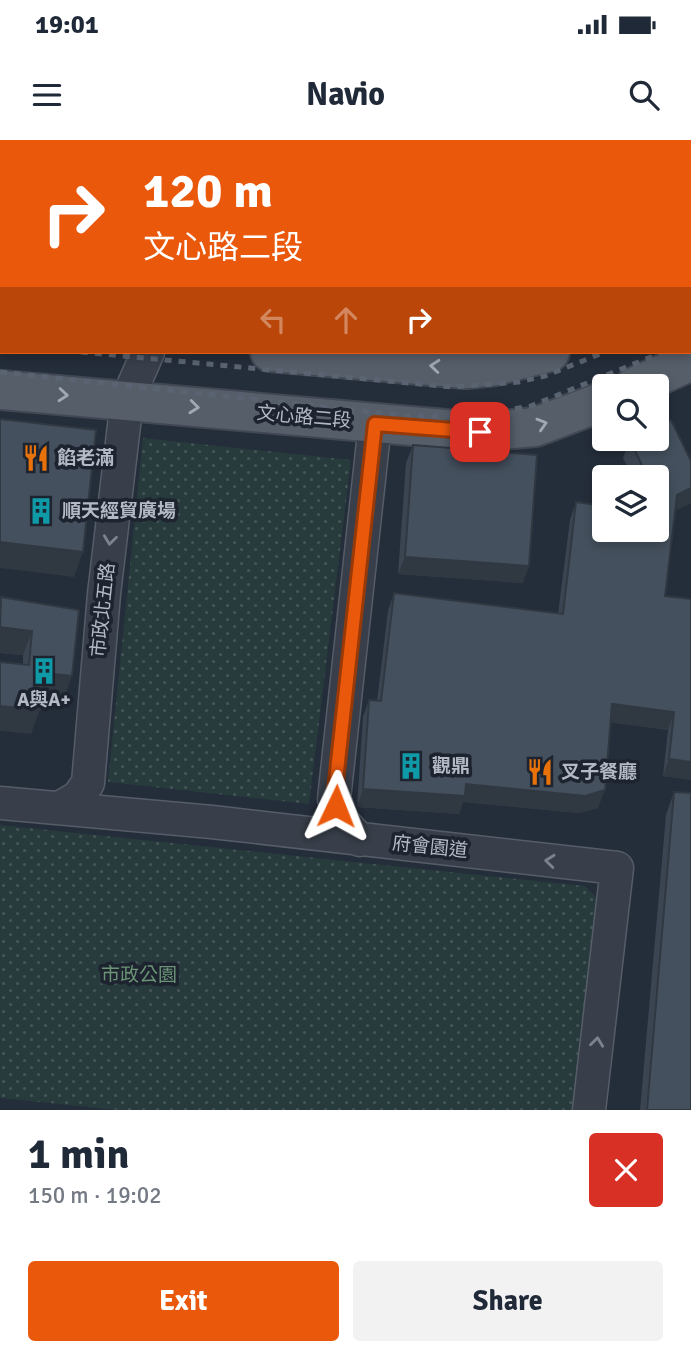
<!DOCTYPE html>
<html lang="en">
<head>
<meta charset="utf-8">
<style>
  :root { --surface:#fff; --page:#f2f2f3; --text:#1f2937; --muted:#747a83; --accent:#ea580c }
  body { margin:0; font-family:Signika,"Noto Sans TC",sans-serif; background:var(--page); color:var(--text); height:100vh; display:flex; flex-direction:column; font-size:26px; white-space:nowrap }
  * { box-sizing:border-box; margin:0 }
  p { font-size:23px; color:var(--muted) }
  .icon { flex:none; width:38px; height:38px; fill:none; stroke:currentColor; stroke-width:2; stroke-linecap:round; stroke-linejoin:round }
  .map { position:relative; height:970px; overflow:hidden }
  .drawer { display:flex; flex-direction:column; background:var(--surface); flex:1 }
  .drawer>* { flex:none }
  .guide { position:absolute; left:0px; top:0px; width:691px; height:214px; box-shadow:0 4px 10px #0003; background:#ea580c; color:#fff; overflow:hidden }
  .buttons { position:absolute; left:592px; top:234px; display:grid; gap:14px }
  .buttons a { display:grid; place-items:center; width:77px; height:77px; border-radius:7px; background:var(--surface); box-shadow:0 4px 10px #0003; font-size:35px }
  .pin { position:absolute; display:grid; place-items:center; width:60px; height:60px; color:#fff; margin:-30px; border-radius:14px; box-shadow:0 4px 10px #0006 }
  .me { position:absolute; width:77px; margin:-38px; rotate:2deg; stroke-linejoin:round; filter:drop-shadow(0 0 5px #0008) }
  .turn { display:flex; align-items:center; gap:24px; height:147px; padding:0 28px; font-size:32px }
  .turn .icon { width:91px; height:91px; stroke-width:2.5 }
  .turn b { display:block; font-size:49px; line-height:60px }
  .lanes { display:flex; align-items:center; height:66px; padding:0 28px; background:#0003; justify-content:center; gap:35px; direction:ltr }
  .lanes .off { opacity:.35 }
  .round { display:grid; place-items:center; flex:none; width:74px; height:74px; border-radius:7px; background:var(--page) }
  .head { display:flex; align-items:center; justify-content:space-between; height:119px; padding:0 28px }
  h1 { font-size:42px; font-weight:800; line-height:52px }
  .cta { display:flex; gap:14px; margin-top:auto; padding:14px 28px }
  .cta a { flex:1; height:80px; border-radius:7px; background:var(--accent); color:#fff; font-size:28px; font-weight:800; line-height:80px; text-align:center }
  .cta a+a { background:var(--page); color:var(--text) }
  .status { display:flex; justify-content:space-between; align-items:center; height:49px; padding:0 35px; background:var(--surface); direction:ltr }
  .status svg { height:19px; fill:currentColor }
  header { display:flex; justify-content:space-between; align-items:center; height:91px; padding:0 28px; background:var(--surface); font-size:32px; font-weight:800 }
  .map>svg:first-child { display:block }
  .park { fill:url(#park-dots) }
  .lines { fill:none; stroke-linecap:round; stroke-linejoin:round }
  .minor-casing { stroke:#565d68; stroke-width:35 }
  .major-casing { stroke:#414853; stroke-width:42 }
  .minor { stroke:#383f4a; stroke-width:32 }
  .major { stroke:#565e6a; stroke-width:38 }
  .rail { stroke:#5a6371; stroke-width:5; stroke-dasharray:7 7; stroke-linecap:butt }
  .wall { fill:#3b4551 }
  .shaded-wall { fill:#303842 }
  .building { fill:#45505e; stroke:#303842; stroke-width:2 }
  .oneway { stroke:#a0a8b4 }
  .oneway2 { stroke:#7c838e }
  .route-casing { stroke:#983908; stroke-width:18 }
  .route { stroke:#ea580c; stroke-width:12 }
  .labels { text-anchor:middle; dominant-baseline:central; stroke-width:7; stroke-linejoin:round; paint-order:stroke }
  .street-label { font-size:19px; fill:#b3bac6; stroke:#1d242f }
  .poi-label { font-size:19px; font-weight:bold; fill:#b3bac6; stroke:#1d242f; text-anchor:start }
  .park-label { font-size:19px; fill:#6b9576; stroke:#1d242f }
</style>
</head>
<body>
<div class="status"><b>19:01</b><svg viewBox="0 0 49 12"><path d="M0 12V9h3v3zM5 12V6h3v6zM10 12V3h3v9zM15 12V0h3v12zM26 1h20v11H26zM47 4h2v5h-2z"/></svg></div>
<header><svg class="icon" aria-label="menu" viewBox="0 0 24 24"><path d="M4 6h16M4 12h16M4 18h16"/></svg>Navio<svg class="icon" aria-label="search" viewBox="0 0 24 24"><circle cx="10" cy="10" r="6"/><path d="M15 15l6 6"/></svg></header>
<div class="map">
<svg width="691" height="970" viewBox="0 0 691 970">
  <defs>
    <pattern id="park-dots" width="8" height="8" patternUnits="userSpaceOnUse" patternTransform="scale(1.75)"><rect width="8" height="8" fill="#273a3c"/><path d="M2 2h.1M6 6h.1" fill="none" stroke="#445457" stroke-width="1.8" stroke-linecap="round"/></pattern>
  </defs>
  <rect width="100%" height="100%" fill="#242d3a"/>
  <!-- park -->
  <path class="park" d="M143,298L351,320L309,664L108,642Z
    M0,685L585,746L601,762L579,970H118L0,958Z"/>
  <g class="lines">
    <defs>
      <path id="minor" d="M455,0L462,2
        M175,2V0
        M519,2V0
        M0,663L212,682L617,728L589,970
        M61,667L78,657L88,643L104,454L127,260L148,212
        M360,700L343,682L334,659L375,284"/>
      <path id="major" d="M690,147H691
        M0,189L2,190
        M270,212L466,229L495,226L550,212
        M634,247L691,221
        M0,250L480,292L535,287L604,261"/>
    </defs>
    <!-- minor casing -->
    <use href="#minor" class="minor-casing"/>
    <!-- major casing -->
    <use href="#major" class="major-casing"/>
    <!-- minor -->
    <use href="#minor" class="minor"/>
    <!-- major -->
    <use href="#major" class="major"/>
    <!-- rail -->
    <path class="rail" d="M690,173H691
      M690,200L691,199
      M0,204L2,205
      M81,212L452,247L519,242L545,236L605,212
      M0,232L408,276H471L531,266L663,212"/>
  </g>
  <!-- wall -->
  <path class="wall" d="M630,300L691,321V363L675,370L665,456L691,459V640L663,636L668,590L610,582L598,668L579,673L463,662L459,674L357,667L363,577L369,560L377,561L388,471L394,453L558,474L570,380L576,362L656,390V338H633L623,318Z
    M413,305L523,443L398,434L406,323Z
    M1,457L79,470L63,561L41,558L31,594L23,524V515L0,513Z
    M674,652L691,970H640L666,675Z"/>
  <!-- shaded-wall -->
  <path class="shaded-wall" d="M691,96V117H690V97Z
    M691,348V363L671,373L677,355Z
    M0,402L83,412L74,437L0,428Z
    M405,417L529,426L523,443L398,434Z
    M0,487L32,491L23,515L0,513Z
    M44,533L72,536L63,561L35,558Z
    M612,564L674,572L668,590L605,582Z
    M0,566L40,570L31,594L0,591Z
    M669,619L691,622V640L663,636Z
    M466,644L605,650L598,668L579,673L463,662L459,674L357,667L363,649Z"/>
  <!-- building -->
  <path class="building" d="M0,0H123V2H2V60L0,74Z
    M222,0H305V2H222Z
    M346,0H413V2H346Z
    M559,0H634L633,2H559Z
    M690,62H691V96L690,97Z
    M0,279L96,290L83,412L0,402Z
    M671,280L691,321V348L677,355L665,456L691,459V622L669,619L674,572L612,564L605,650L585,656L466,644L465,656L363,649L369,560L381,561L394,453L563,474L576,362L604,366V390H656V372L665,373L656,355V338H648L630,300L656,299V288Z
    M413,305L537,315L529,426L405,417Z
    M1,457L79,470L72,536L44,533L40,570L0,566V522L29,525L32,491L0,487Z
    M674,652L691,653V970H647Z"/>
  <!-- one-way arrows -->
  <defs><path id="oneway-chevron" d="M-2-3.5L2.5 0L-2 3.5" fill="none" stroke-width="1.6" stroke-linecap="round" stroke-linejoin="round" transform="scale(1.75)"/></defs>
  <g class="oneway">
    <use href="#oneway-chevron" transform="translate(435 226) rotate(-175)"/>
    <use href="#oneway-chevron" transform="translate(63 255) rotate(5)"/>
    <use href="#oneway-chevron" transform="translate(194 267) rotate(6)"/>
    <use href="#oneway-chevron" transform="translate(542 284) rotate(-17)"/>
  </g>
  <g class="oneway2">
    <use href="#oneway-chevron" transform="translate(110 400) rotate(97)"/>
    <use href="#oneway-chevron" transform="translate(550 721) rotate(-174)"/>
    <use href="#oneway-chevron" transform="translate(597 902) rotate(-83)"/>
  </g>
  <g class="lines">
    <defs>
      <path id="route" d="M336,666L334,659L375,284L480,292"/>
    </defs>
    <!-- route casing -->
    <use href="#route" class="route-casing"/>
    <!-- route -->
    <use href="#route" class="route"/>
  </g>
  <!-- icons -->
  <defs>
    <symbol id="restaurant-bare" viewBox="-9 -9 18 18"><path d="M-5-6h1v4h1v-4h1v4h1v-4h1v5L-1.5 .5V6h-2V.5L-5-1ZM5-6V6H3V1.5H1.5Q1.5-4 5-6Z" fill="#e8710a" stroke="#1d242f" stroke-width="2.5" paint-order="stroke"/></symbol>
    <symbol id="building-bare" viewBox="-9 -9 18 18"><path d="M-4-6H4V6H1V3H-1V6H-4ZM-2.5-4.3h1.7v1.8h-1.7ZM.8-4.3h1.7v1.8H.8ZM-2.5-1h1.7V.8h-1.7ZM.8-1h1.7V.8H.8Z" fill="#0f9aa8" stroke="#1d242f" stroke-width="2.5" paint-order="stroke"/></symbol>
  </defs>
  <g fill-rule="evenodd">
    <use href="#restaurant-bare" x="17" y="299" width="38" height="38"/>
    <use href="#building-bare" x="22" y="352" width="38" height="38"/>
    <use href="#building-bare" x="25" y="512" width="38" height="38"/>
    <use href="#building-bare" x="392" y="607" width="38" height="38"/>
    <use href="#restaurant-bare" x="521" y="613" width="38" height="38"/>
  </g>
  <g class="labels">
    <!-- street labels -->
    <g class="street-label">
      <text transform="translate(304 277) rotate(5)">文心路二段</text>
      <text transform="translate(103 470) rotate(-84)">市政北五路</text>
      <text transform="translate(430 707) rotate(6)">府會園道</text>
    </g>
    <!-- poi labels -->
    <g class="poi-label">
      <text x="57" y="318">餡老滿</text>
      <text x="62" y="371">順天經貿廣場</text>
      <text x="44" y="560" text-anchor="middle">A與A+</text>
      <text x="432" y="626">觀鼎</text>
      <text x="561" y="632">叉子餐廳</text>
    </g>
    <!-- park labels -->
    <g class="park-label">
      <text x="139" y="835">市政公園</text>
    </g>
  </g>
</svg>
<div class="buttons">
<a><svg class="icon" aria-label="search" viewBox="0 0 24 24"><circle cx="10" cy="10" r="6"/><path d="M15 15l6 6"/></svg></a>
<a><svg class="icon" aria-label="layers" viewBox="0 0 24 24"><path d="M12 4l9 5-9 5-9-5zM3 14l9 5 9-5"/></svg></a>
</div>
<div class="pin" style="left:480px;top:292px;background:#d93025"><svg class="icon" aria-label="arrive" viewBox="0 0 24 24"><path d="M6 21V4h12l-3 4 3 4H6"/></svg></div>
<svg class="me" style="left:336px;top:666px" viewBox="-20 -20 40 40"><path d="M0-17L14 15 0 8-14 15z" fill="#ea580c" stroke="#fff" stroke-width="4"/></svg>
<div class="guide">
<div class="turn"><svg class="icon" aria-label="right" viewBox="0 0 24 24"><path d="M7 20v-9h11M14 6l5 5-5 5"/></svg><div><b>120 m</b>文心路二段</div></div>
<div class="lanes"><svg class="icon off" aria-label="left" viewBox="0 0 24 24"><path d="M17 20v-9H6M10 6l-5 5 5 5"/></svg><svg class="icon off" aria-label="ahead" viewBox="0 0 24 24"><path d="M12 20V5M6 11l6-6 6 6"/></svg><svg class="icon" aria-label="right" viewBox="0 0 24 24"><path d="M7 20v-9h11M14 6l5 5-5 5"/></svg></div>
</div>
</div>
<section class="drawer">
<div class="head"><div><h1>1 min</h1><p>150 m · 19:02</p></div><a class="round" style="background:#d93025;color:#fff"><svg class="icon" aria-label="close" viewBox="0 0 24 24"><path d="M6 6l12 12M18 6L6 18"/></svg></a></div>
<div class="cta"><a>Exit</a><a>Share</a></div>
</section>
</body>
</html>
